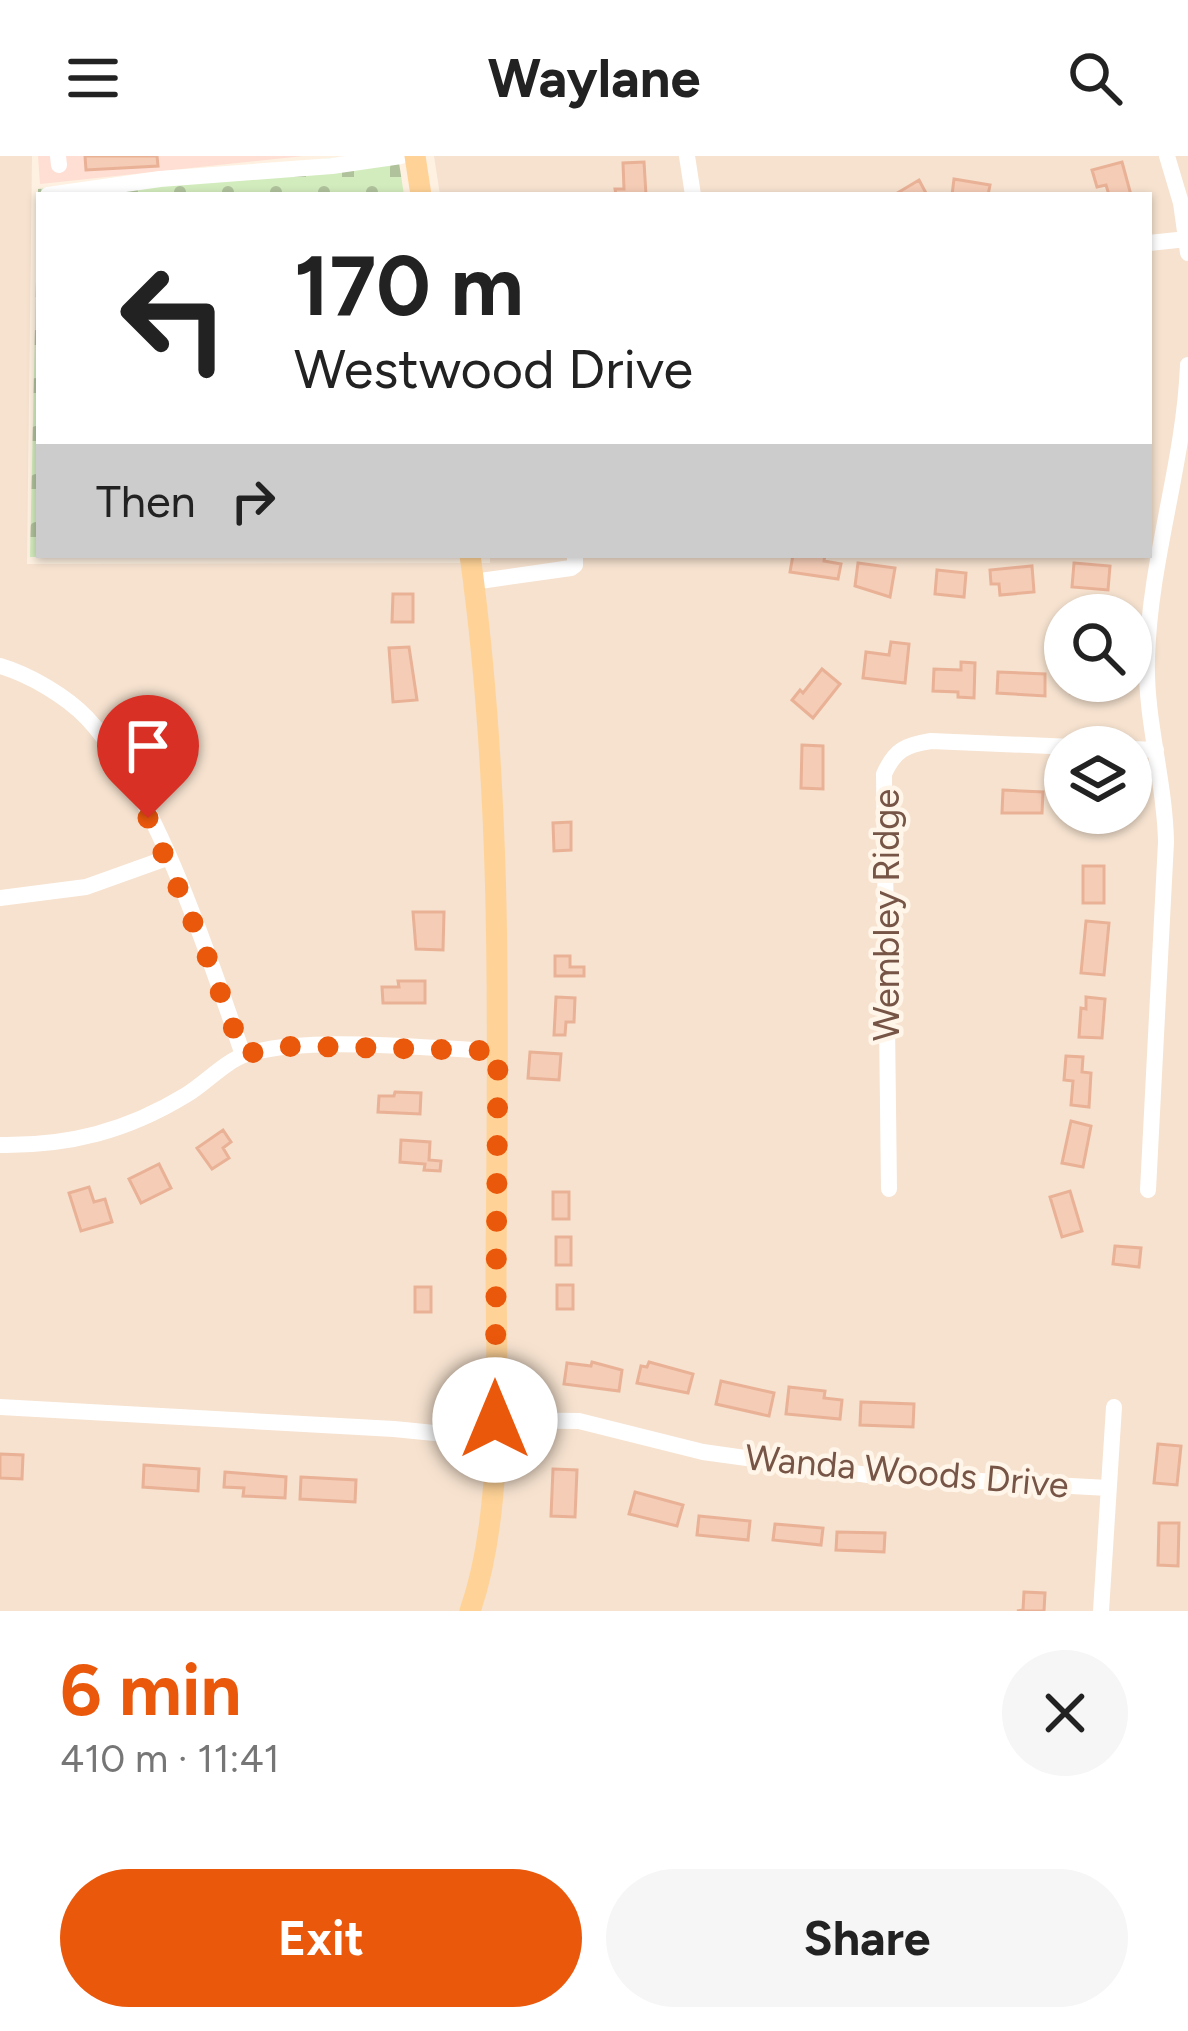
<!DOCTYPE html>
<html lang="en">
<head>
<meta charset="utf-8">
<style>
  :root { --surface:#fff; --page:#f6f6f6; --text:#222; --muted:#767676; --accent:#ea580c }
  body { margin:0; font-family:Figtree,sans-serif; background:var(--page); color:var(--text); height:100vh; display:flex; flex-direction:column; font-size:45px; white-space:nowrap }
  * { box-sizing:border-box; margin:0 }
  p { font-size:39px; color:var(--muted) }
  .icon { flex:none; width:66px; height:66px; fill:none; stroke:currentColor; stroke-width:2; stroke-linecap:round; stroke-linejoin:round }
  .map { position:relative; height:1455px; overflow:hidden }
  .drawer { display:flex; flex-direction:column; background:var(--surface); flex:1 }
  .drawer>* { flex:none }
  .guide { position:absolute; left:36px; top:36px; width:1116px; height:366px; border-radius:0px; box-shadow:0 3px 9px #0004; background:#fff; color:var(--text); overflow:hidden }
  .controls { position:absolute; left:1044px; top:438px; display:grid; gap:24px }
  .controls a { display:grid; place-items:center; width:108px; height:108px; border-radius:50%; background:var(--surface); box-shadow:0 3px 9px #0004; font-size:60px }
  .pin { position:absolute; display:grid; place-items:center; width:102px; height:102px; color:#fff; margin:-123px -51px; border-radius:50% 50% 50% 0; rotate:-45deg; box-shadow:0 0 12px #0007 }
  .pin .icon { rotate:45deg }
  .me { position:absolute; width:132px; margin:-66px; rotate:0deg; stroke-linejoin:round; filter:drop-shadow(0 0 9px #0008) }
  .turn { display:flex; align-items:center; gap:42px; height:252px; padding:0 60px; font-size:54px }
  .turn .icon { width:156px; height:156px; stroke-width:2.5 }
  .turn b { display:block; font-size:84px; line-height:102px }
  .then { display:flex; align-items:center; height:114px; padding:0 60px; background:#0003; gap:24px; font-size:45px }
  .round { display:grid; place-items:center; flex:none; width:126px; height:126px; border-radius:63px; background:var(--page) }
  .head { display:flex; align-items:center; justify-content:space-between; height:204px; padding:0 60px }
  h1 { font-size:72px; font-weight:700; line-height:90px; color:var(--accent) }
  .primary-button { display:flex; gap:24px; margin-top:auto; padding:24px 60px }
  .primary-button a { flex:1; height:138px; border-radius:72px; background:var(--accent); color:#fff; font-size:48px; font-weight:700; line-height:138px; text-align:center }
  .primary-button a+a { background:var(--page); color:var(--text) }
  header { display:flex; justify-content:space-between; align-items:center; height:156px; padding:0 60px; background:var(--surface); font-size:54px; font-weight:700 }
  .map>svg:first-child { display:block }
  .residential { fill:#f6e2cf; fill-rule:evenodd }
  .commercial { fill:#ffded4 }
  .cemetery { fill:url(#cemetery-stones) }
  .building { fill:#f5ccb6; stroke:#e9b196; stroke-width:3 }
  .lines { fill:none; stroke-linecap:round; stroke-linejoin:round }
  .minor { stroke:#fff; stroke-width:16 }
  .major { stroke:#ffd397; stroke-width:21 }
  .route { stroke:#ea580c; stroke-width:21; stroke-dasharray:0 37.8 }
  .labels { text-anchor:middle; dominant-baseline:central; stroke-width:9; stroke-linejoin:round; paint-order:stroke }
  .street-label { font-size:36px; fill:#775546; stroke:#fff5e9 }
</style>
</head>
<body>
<header><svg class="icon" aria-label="menu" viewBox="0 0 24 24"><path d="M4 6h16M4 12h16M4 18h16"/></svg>Waylane<svg class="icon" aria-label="search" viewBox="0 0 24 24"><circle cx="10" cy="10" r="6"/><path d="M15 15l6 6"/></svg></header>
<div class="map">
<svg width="1188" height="1455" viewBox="0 0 1188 1455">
  <defs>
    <pattern id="cemetery-stones" width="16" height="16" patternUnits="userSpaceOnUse" patternTransform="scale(3)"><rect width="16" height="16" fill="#d3ecbe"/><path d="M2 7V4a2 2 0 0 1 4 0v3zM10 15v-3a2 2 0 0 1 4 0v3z" fill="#b0c29c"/></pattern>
  </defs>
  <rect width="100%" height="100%" fill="#fef1e1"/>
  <!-- residential -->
  <path class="residential" d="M0,0H32L27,408L490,407V399H1149V39H440L434,0H1188V1455H0ZM1065,459H1131V525H1065ZM1065,591H1131V657H1065Z"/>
  <!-- commercial -->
  <path class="commercial" d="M38,0H303L40,28Z"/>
  <!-- cemetery -->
  <path class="cemetery" d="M351,0H398L404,39H39V399H283L30,401L38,33Z"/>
  <!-- building -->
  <path class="building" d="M85,0H157L158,10L86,14Z
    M644,6L646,39H616L615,33H624L623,7Z
    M1122,6L1131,39H1109L1106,29L1097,31L1092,14Z
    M954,23L990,29L988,39H952Z
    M919,24L927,39H894Z
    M793,399H825L824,405L841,408L838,423L790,416Z
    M858,407L895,412L890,441L855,430Z
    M1074,407L1110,410L1108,434L1072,431Z
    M1032,410L1034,436L1000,439L999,428H991L990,414Z
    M937,414L966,417L964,441L935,438Z
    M393,438H413V466H392Z
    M891,486L909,488L905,527L863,522L866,496L889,499Z
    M409,491L417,544L393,546L389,492Z
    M961,506L975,507L974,542L958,541V536L933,535L934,513L961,514Z
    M822,513L840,528L813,562L792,544L800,534L803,537Z
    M998,516L1045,518V540L997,537Z
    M1071,525H1112V538L1071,537Z
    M802,589L823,590V633L801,632Z
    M1003,634L1043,636L1042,657H1002Z
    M1068,657H1111V670L1082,668L1083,660Z
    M571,666V694L554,695L553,667Z
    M1083,710H1104V747H1083Z
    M413,756H444L443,794L416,793Z
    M1086,765L1109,767L1104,819L1081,817Z
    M555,800H570V811H584V820H555Z
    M398,825H425V847H383L382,831H399Z
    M556,841L575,842L574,866H566L565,879H554Z
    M1086,841L1105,843L1102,882L1079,881L1081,852L1086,853Z
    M530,896L561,898L559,924L528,922Z
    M1066,900L1083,901L1082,916L1091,917L1089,951L1071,949L1073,925L1064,924Z
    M395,936L421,937L420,958L378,956L379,940H394Z
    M1071,965L1091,970L1083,1011L1062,1007Z
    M223,974L231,986L223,992L229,1002L212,1013L197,992Z
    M401,984L430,986L429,1004L441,1005L440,1015L424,1014L425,1008L400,1006Z
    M159,1008L171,1032L141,1047L129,1023Z
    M89,1031L94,1046L105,1043L112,1066L81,1075L69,1037Z
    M1070,1035L1082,1075L1062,1081L1050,1041Z
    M553,1036H569V1063H553Z
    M556,1081H571V1109H556Z
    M1115,1090L1141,1092L1139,1111L1113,1108Z
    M557,1129H573V1153H557Z
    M415,1131H431V1156H415Z
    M592,1206L622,1214L619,1235L564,1228L567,1207L591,1210Z
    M649,1206L693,1218L688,1237L637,1227L641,1210L647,1211Z
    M721,1225L774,1237L769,1260L716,1248Z
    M789,1231L825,1235L824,1242L842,1244L840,1263L786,1258Z
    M861,1246L914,1248L913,1271L860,1269Z
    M1158,1288L1181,1290L1177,1329L1154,1327Z
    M0,1298L23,1299L22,1323L0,1322Z
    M144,1309L199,1313L198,1335L143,1331Z
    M553,1313L577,1314L575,1361L551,1360Z
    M225,1316L286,1321L285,1342L243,1340L244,1332L224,1331Z
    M301,1321L356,1324L355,1346L300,1343Z
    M635,1336L683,1349L677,1370L629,1358Z
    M699,1360L750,1365L748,1384L697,1379Z
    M1159,1367H1179L1178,1410L1158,1409Z
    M775,1368L823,1372L821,1389L773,1384Z
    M837,1376L885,1377L884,1396L836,1394Z
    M1024,1436L1045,1437L1044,1455H1017L1023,1454Z"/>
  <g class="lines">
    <!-- minor -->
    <path class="minor" d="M58,0L59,9
      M687,0L693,39
      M1167,0L1181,47L1188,97
      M48,39L160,23L332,10L401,0
      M1149,87L1187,83
      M473,426L571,412L575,409V399
      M0,510C30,519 66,540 87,562C155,634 210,803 243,899
      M1131,593L1156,594
      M0,742L86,731L167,702
      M0,989C69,990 127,975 186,939C206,927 225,905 247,898C309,879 431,893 498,895
      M889,1033L884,618C895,594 905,589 931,585L1073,591
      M1148,1034L1166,686C1165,624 1145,564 1147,502C1150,402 1184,308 1188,209
      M0,1251L394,1273L495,1283
      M495,1264L579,1265L703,1296L868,1319L1108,1332
      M1101,1455L1114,1251"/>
    <!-- major -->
    <path class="major" d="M415,0L421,39
      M470,399C503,635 498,873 496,1110C496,1216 505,1355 470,1455"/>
  </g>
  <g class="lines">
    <!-- route -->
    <path class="route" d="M148,662L202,787L243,898L293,890L498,895L495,1264"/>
  </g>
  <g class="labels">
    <!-- street labels -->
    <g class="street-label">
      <text transform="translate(886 759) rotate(-90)">Wembley Ridge</text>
      <text transform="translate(907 1315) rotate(5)">Wanda Woods Drive</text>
    </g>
  </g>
</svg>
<div class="controls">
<a><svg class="icon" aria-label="search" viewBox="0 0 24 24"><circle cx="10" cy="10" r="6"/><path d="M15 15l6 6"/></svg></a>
<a><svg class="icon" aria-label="layers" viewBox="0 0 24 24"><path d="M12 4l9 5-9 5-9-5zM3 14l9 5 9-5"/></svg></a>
</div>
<div class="pin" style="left:148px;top:662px;background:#d93025"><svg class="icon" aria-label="arrive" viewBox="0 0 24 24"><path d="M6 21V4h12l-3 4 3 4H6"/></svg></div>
<svg class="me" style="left:495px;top:1264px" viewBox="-20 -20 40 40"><circle r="19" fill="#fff"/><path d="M0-13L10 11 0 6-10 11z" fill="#ea580c"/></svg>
<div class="guide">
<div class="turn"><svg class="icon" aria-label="left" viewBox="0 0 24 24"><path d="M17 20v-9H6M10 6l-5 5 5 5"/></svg><div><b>170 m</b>Westwood Drive</div></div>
<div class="then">Then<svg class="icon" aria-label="right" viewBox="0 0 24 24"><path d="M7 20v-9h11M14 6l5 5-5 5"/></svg></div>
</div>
</div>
<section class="drawer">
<div class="head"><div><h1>6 min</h1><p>410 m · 11:41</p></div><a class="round"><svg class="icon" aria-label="close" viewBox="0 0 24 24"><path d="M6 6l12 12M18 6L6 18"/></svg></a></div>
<div class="primary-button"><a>Exit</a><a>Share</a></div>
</section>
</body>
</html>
